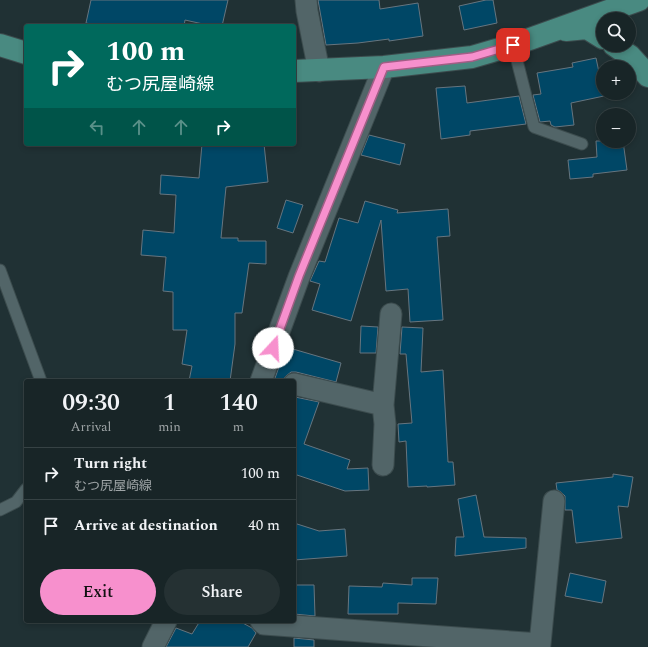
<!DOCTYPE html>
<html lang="en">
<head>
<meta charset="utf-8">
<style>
  :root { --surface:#182527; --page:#253133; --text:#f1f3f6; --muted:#9fa5a7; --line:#364244; --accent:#f790cd }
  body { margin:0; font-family:Spectral,"Noto Sans JP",serif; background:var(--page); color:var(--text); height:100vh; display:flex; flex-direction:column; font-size:15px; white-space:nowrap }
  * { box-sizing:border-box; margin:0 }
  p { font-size:13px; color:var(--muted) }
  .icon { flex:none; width:22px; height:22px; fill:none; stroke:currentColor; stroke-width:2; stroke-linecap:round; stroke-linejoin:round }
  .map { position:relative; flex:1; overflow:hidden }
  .panel { position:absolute; left:24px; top:379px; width:272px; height:244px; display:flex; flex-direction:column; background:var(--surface); border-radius:4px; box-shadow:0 2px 6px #0003,0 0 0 1px var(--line) }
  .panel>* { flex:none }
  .banner { position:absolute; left:24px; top:24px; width:272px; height:122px; border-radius:4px; box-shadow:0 2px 6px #0003,0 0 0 1px var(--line); background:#00695c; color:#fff; overflow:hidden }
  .tools { position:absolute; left:596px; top:12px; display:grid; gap:8px }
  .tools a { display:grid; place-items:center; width:40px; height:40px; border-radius:50%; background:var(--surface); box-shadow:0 2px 6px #0003,0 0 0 1px var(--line); font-size:20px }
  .pin { position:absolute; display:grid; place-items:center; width:34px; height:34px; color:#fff; margin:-17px; border-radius:8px; box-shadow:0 2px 6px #0006 }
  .me { position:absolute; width:44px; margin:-22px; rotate:20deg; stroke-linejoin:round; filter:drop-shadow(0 0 3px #0008) }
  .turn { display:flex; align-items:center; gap:14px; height:84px; padding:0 16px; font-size:18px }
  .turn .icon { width:52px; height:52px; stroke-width:2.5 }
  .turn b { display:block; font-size:28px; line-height:34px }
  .lanes { display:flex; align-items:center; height:38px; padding:0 16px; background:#0003; justify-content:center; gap:20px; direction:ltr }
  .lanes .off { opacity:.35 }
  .eta { display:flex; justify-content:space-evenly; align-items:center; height:68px; text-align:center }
  .eta b { font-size:24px; font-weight:600; line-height:28px }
  .action { display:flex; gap:8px; margin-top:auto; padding:8px 16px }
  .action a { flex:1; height:46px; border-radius:24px; background:var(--accent); color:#111; font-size:16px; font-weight:600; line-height:46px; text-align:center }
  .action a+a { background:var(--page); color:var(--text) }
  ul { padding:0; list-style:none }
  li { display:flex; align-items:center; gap:12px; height:52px; padding:0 16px; border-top:1px solid var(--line) }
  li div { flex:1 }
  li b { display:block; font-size:15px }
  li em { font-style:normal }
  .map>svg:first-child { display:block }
  .building { fill:#004766; stroke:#66757f }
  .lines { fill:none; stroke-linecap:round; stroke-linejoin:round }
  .lane-casing { stroke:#3c4c4e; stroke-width:13 }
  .street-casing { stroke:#3c4c4e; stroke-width:23 }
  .primary-casing { stroke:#3c4c4e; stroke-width:24 }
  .lane { stroke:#526568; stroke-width:11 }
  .street { stroke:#526568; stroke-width:21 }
  .primary { stroke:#498a81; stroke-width:22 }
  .route-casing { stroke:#a15e85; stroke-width:10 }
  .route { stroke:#f790cd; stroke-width:7 }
</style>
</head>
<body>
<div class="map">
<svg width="648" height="647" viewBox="0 0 648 647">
  <rect width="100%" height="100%" fill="#203134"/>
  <!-- building -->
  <path class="building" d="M91,0H228L222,26H212L185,20L184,26H102L86,23Z
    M318,0H379L380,9L418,3L423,36L389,41V39L358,43L326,45Z
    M486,0H493L497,23L464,30L459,6Z
    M596,58L604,96L571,103L574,125L555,127L551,125L550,121L540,122L533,95L541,94L537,73L573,67L572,63Z
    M465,86L467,103L519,96L526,124L470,131V135L441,139L436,88Z
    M369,135L405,144L400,165L361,155Z
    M596,141H623L627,170L593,174V177L570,179L568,160L597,157Z
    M202,144H264L268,182L226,187L221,238H238V241H266V264L249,263L242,313H235V344L230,381H189L192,366L182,364L187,330H173V292L163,291L166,257L141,255L143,230L174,233L176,195L160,194L161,175L199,178Z
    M286,200L303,205L293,233L277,228Z
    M365,201L398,210L397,213L448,209L450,236L437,237L443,320L410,322L408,289L386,291L381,220L351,321L312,310L320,284L310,281L319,261L325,262L339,218L358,223Z
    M361,326L378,327L376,353H360Z
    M402,327L423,328L421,372L443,370L448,462H453L455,485L427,487V486L408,487L406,441L399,442L398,424L412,423L406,354H400Z
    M286,347L341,363L336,382L296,372H291L286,376L282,381H274Z
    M295,397L319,402L304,444L350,460L347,469L368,468L369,490L345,491L294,474V400Z
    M613,474L633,477L628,507L618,506L622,538L576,543L572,510H565V496L561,492L557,490L556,483L613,477Z
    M476,495L484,537L526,538V548L455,556L456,537H464L458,499Z
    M294,523L319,531L345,529L347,556L294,560Z
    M570,573L606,581L602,603L565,596Z
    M412,578H438L436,604L398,603V614H348L349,586L382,587L383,583L412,585Z
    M294,585H314L315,616L294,614Z
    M200,621H239L252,628L256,633L248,647H166L176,628L192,634Z
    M294,638L314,640V647H294Z"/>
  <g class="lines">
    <defs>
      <path id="lane" d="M513,45L534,127L582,144
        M0,270L41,381
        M0,510L16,502L26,489"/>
      <path id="street" d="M306,0L307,11L319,71
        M261,381L299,277L384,67
        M294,384L383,405L385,424L383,465
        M383,405L391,314
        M261,621L264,624L540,644L554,501
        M153,647L166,621"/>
      <path id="primary" d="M566,30L587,28L603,38
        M0,45L26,53
        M614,45L630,56L648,76
        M294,71L384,67L472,57L513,45L639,0"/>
    </defs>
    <!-- lane casing -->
    <use href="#lane" class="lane-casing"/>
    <!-- street casing -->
    <use href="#street" class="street-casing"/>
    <!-- primary casing -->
    <use href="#primary" class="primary-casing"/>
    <!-- lane -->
    <use href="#lane" class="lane"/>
    <!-- street -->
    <use href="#street" class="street"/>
    <!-- primary -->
    <use href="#primary" class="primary"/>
  </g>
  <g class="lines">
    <defs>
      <path id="route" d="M273,348L299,276L384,67L472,57L513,45"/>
    </defs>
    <!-- route casing -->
    <use href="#route" class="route-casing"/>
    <!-- route -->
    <use href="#route" class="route"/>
  </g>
</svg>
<div class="tools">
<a><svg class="icon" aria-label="search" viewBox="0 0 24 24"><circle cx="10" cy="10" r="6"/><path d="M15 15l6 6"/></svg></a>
<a>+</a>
<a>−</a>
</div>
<div class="pin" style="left:513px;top:45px;background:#d93025"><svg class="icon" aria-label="arrive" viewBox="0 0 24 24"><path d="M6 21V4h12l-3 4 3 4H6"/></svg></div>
<svg class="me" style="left:273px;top:348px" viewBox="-20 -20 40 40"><circle r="19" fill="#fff"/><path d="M0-13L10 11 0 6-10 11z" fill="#f790cd"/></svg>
<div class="banner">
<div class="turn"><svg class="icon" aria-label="right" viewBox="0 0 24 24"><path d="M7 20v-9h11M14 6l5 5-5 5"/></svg><div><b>100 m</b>むつ尻屋崎線</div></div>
<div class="lanes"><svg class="icon off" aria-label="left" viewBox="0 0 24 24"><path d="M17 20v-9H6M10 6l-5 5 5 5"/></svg><svg class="icon off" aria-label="ahead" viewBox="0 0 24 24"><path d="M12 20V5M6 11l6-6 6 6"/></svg><svg class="icon off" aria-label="ahead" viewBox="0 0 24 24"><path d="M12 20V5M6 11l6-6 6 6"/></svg><svg class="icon" aria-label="right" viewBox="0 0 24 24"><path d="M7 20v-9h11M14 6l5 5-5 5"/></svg></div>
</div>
<section class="panel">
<div class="eta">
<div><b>09:30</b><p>Arrival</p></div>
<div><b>1</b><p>min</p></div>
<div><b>140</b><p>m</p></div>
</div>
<ul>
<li><svg class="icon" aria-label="right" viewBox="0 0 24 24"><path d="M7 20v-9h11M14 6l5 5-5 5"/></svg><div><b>Turn right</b><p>むつ尻屋崎線</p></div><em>100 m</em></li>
<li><svg class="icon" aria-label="arrive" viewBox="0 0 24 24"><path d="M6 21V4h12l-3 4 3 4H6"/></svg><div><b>Arrive at destination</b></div><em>40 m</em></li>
</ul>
<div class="action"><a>Exit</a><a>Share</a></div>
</section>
</div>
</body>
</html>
